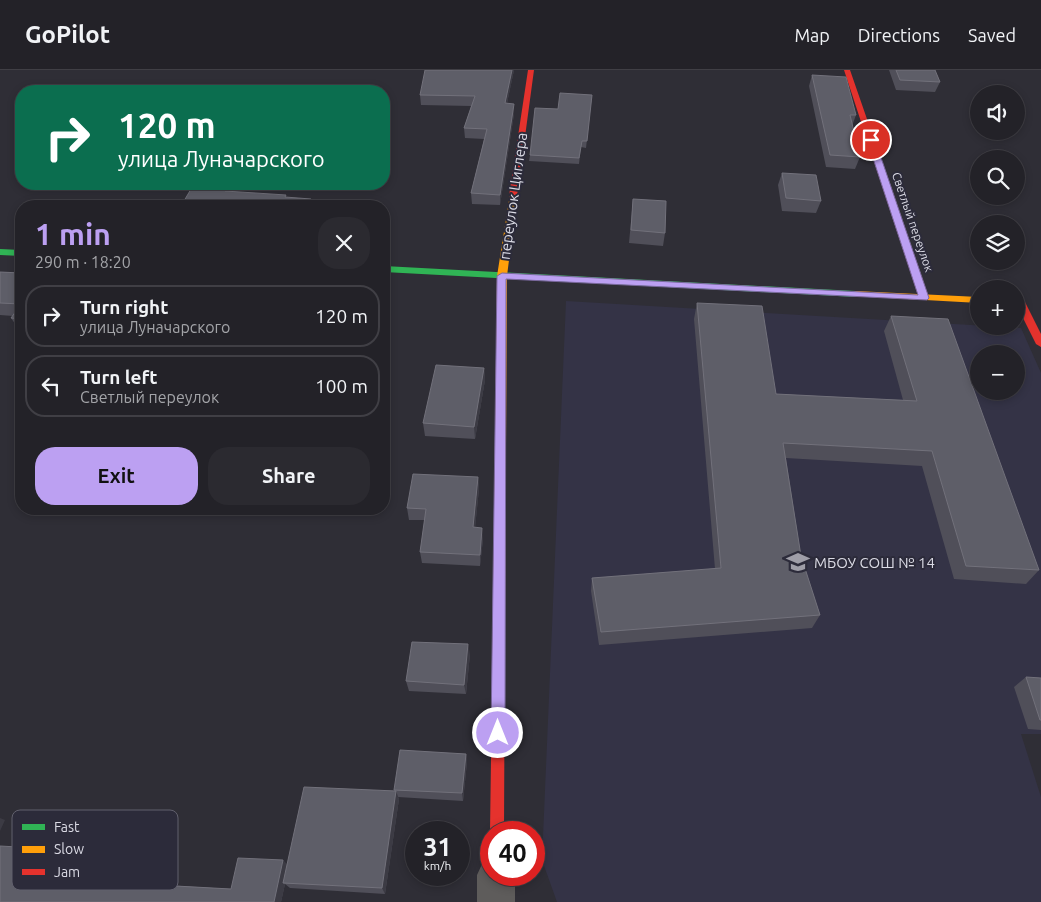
<!DOCTYPE html>
<html lang="en">
<head>
<meta charset="utf-8">
<style>
  :root { --surface:#232228; --page:#2b2a30; --text:#f1f3f6; --muted:#a3a4a8; --line:#403f45; --accent:#bca0f2 }
  body { margin:0; font-family:Ubuntu,sans-serif; background:var(--page); color:var(--text); height:100vh; display:flex; flex-direction:column; font-size:19px; white-space:nowrap }
  * { box-sizing:border-box; margin:0 }
  p { font-size:16px; color:var(--muted) }
  .icon { flex:none; width:28px; height:28px; fill:none; stroke:currentColor; stroke-width:2; stroke-linecap:round; stroke-linejoin:round }
  .map { position:relative; flex:1; overflow:hidden }
  .panel { position:absolute; left:15px; top:130px; width:375px; height:315px; display:flex; flex-direction:column; background:var(--surface); border-radius:20px; box-shadow:0 2px 8px #0003,0 0 0 1px var(--line) }
  .panel>* { flex:none }
  .banner { position:absolute; left:15px; top:15px; width:375px; height:105px; border-radius:20px; box-shadow:0 2px 8px #0003,0 0 0 1px var(--line); background:#0b6e4f; color:#fff; overflow:hidden }
  .tools { position:absolute; left:970px; top:15px; display:grid; gap:10px }
  .tools a { display:grid; place-items:center; width:55px; height:55px; border-radius:50%; background:var(--surface); box-shadow:0 2px 8px #0003,0 0 0 1px var(--line); font-size:25px }
  .speed { position:absolute; left:405px; top:751px; display:flex; gap:10px; font-size:25px; font-weight:700; text-align:center }
  .speed>* { display:grid; place-content:center; width:65px; height:65px; border-radius:50%; background:var(--surface); box-shadow:0 2px 8px #0003,0 0 0 1px var(--line); line-height:1 }
  .speed small { font-size:12px; font-weight:400 }
  .speed .limit { border:8px solid #d22; background:#fff; color:#111 }
  .pin { position:absolute; display:grid; place-items:center; width:42px; height:42px; color:#fff; margin:-21px; border:2px solid #fff; border-radius:50%; box-shadow:0 1px 5px #0007 }
  .me { position:absolute; width:55px; margin:-28px; rotate:0deg; stroke-linejoin:round; filter:drop-shadow(0 0 4px #0008) }
  .turn { display:flex; align-items:center; gap:18px; height:105px; padding:0 20px; font-size:22px }
  .turn .icon { width:65px; height:65px; stroke-width:2.5 }
  .turn b { display:block; font-size:35px; line-height:42px }
  .round { display:grid; place-items:center; flex:none; width:52px; height:52px; border-radius:20px; background:var(--page) }
  .summary { display:flex; align-items:center; justify-content:space-between; height:85px; padding:0 20px }
  h1 { font-size:30px; font-weight:700; line-height:38px; color:var(--accent) }
  .primary-button { display:flex; gap:10px; margin-top:auto; padding:10px 20px }
  .primary-button a { flex:1; height:58px; border-radius:20px; background:var(--accent); color:#111; font-size:20px; font-weight:700; line-height:58px; text-align:center }
  .primary-button a+a { background:var(--page); color:var(--text) }
  ul { padding:0; list-style:none }
  li { display:flex; align-items:center; gap:15px; height:62px; margin:0 10px 8px; padding:0 10px; border:2px solid var(--line); border-radius:20px }
  li div { flex:1 }
  li b { display:block; font-size:19px }
  li em { font-style:normal }
  header { display:flex; align-items:center; gap:30px; box-sizing:border-box; height:70px; padding:0 25px; background:var(--surface); border-bottom:1px solid var(--line) }
  header strong { font-size:24px }
  nav { display:flex; gap:28px; margin-inline-start:auto; font-size:18px }
  .map>svg:first-child { display:block }
  .built { fill:#343346; fill-rule:evenodd }
  .lines { fill:none; stroke-linecap:round; stroke-linejoin:round }
  .street { fill:#5e5c5b; fill-rule:evenodd }
  .fast { fill:#30b455; fill-rule:evenodd }
  .slow { fill:#ff9f0a; fill-rule:evenodd }
  .jam { fill:#e5322d; fill-rule:evenodd }
  .wall { fill:#504f59 }
  .shaded-wall { fill:#3c3b44 }
  .building { fill:#5e5e68; stroke:#72717b }
  .route { fill:#bca0f2; stroke:#7a689d }
  .labels { text-anchor:middle; dominant-baseline:central; stroke-width:4; stroke-linejoin:round; paint-order:stroke }
  .far-street-label { font-size:12px; fill:#dbdbe5; stroke:#2c2b3a }
  .street-label { font-size:15px; fill:#dbdbe5; stroke:#2c2b3a }
  .poi-label { font-size:15px; fill:#dbdbe5; stroke:#2c2b3a; text-anchor:start }
  .key { fill:#2c2b3a; stroke:#61606d; stroke-width:1 }
  .key-label { font-size:14px; fill:#dbdbe5 }
</style>
</head>
<body>
<header>
<strong>GoPilot</strong>
<nav><a>Map</a><a>Directions</a><a>Saved</a></nav>
</header>
<div class="map">
<svg width="1041" height="832" viewBox="0 0 1041 832">
  <rect width="100%" height="100%" fill="#2f2e36"/>
  <!-- built -->
  <path class="built" d="M566,231L1021,258L1041,303V664H1021L1041,727V832H557L542,790ZM979,284H1016V321H979Z"/>
  <g class="lines">
    <!-- street -->
    <path class="street" d="M491,788V805H515V832H477V805L483,792Z"/>
    <!-- fast -->
    <path class="fast" d="M0,179L21,180V186L0,185Z
      M384,196L856,221L861,224L856,227L384,202Z"/>
    <!-- slow -->
    <path class="slow" d="M510,124L517,126L507,206L505,544L503,548L499,550L495,548L493,544L497,206Z
      M856,221L979,227V233L853,226V222Z"/>
    <!-- jam -->
    <path class="jam" d="M528,0H534L517,126L513,128L509,126Z
      M844,0H850L929,228L927,230H921L919,228Z
      M1020,229L1025,232L1041,264V277L1036,274L1016,234L1017,230Z
      M499,538L503,540L505,544L504,762H491V766L490,762L493,544L495,540Z"/>
  </g>
  <!-- wall -->
  <path class="wall" d="M514,0L507,33L514,44L500,135L472,134L471,123L484,69L465,68L464,58L471,36L421,35L420,25Z
    M889,0H935L940,12L935,22L896,20Z
    M812,5L856,45L852,56L860,87L855,99L826,97L809,16Z
    M592,25L586,78L581,77L579,94L529,91L530,85Z
    M782,103L821,131L816,143L782,141L778,115Z
    M633,129L665,163L663,176L629,173Z
    M0,202L21,203V261H20L11,248L13,246L0,245Z
    M697,233L776,324L903,330L884,261L891,246L1039,500L1026,514L954,509L922,396L786,388L801,486L820,545L812,558L599,575L591,521L592,508L715,499L694,249Z
    M484,298L485,310L475,369L425,366L423,353Z
    M478,407L479,419L475,457L483,469L480,496L422,493L420,482L425,450H409L407,438Z
    M470,584L466,624L409,621L406,611Z
    M1026,607L1041,608V660L1028,659L1014,617Z
    M466,684L467,692L463,731L398,727L399,729L385,824L290,818L285,814L281,832H0L89,781L153,771L162,777L149,814L231,819L287,794L395,721L394,720Z"/>
  <!-- shaded-wall -->
  <path class="shaded-wall" d="M512,0H514L505,43V33Z
    M514,34V44L500,135V125Z
    M229,114H237L228,130L225,121Z
    M311,129L313,136H308Z
    M484,298L485,310L475,369L474,357Z
    M478,407L479,419L474,469L473,457Z
    M482,458L483,469L480,496V485Z
    M468,574L470,584L466,624L464,615Z
    M466,684L467,692L463,731L462,723Z
    M396,721L399,729L385,824L382,818Z
    M0,748L5,750L0,761Z
    M153,771L162,777L147,819L138,814Z
    M283,790L289,796L283,813L285,814L281,832H274Z"/>
  <!-- building -->
  <path class="building" d="M425,0H512L505,33L514,34L500,125L471,123L487,59L464,58L475,26L420,25Z
    M896,0H935L940,12L900,10Z
    M812,5L846,7L856,45H850L860,87L830,85Z
    M560,23L592,25L587,71H582L579,88L530,85L535,38L558,39Z
    M782,103L816,105L821,131L786,128Z
    M194,114H229L225,121L286,125L285,127L311,129L308,136H181Z
    M633,129L666,131L665,163L631,160Z
    M0,202L21,203V234L0,233Z
    M697,233L762,236L776,324L917,331L891,246L948,249L1039,500L966,496L932,381L783,373L801,486L820,545L601,562L592,508L721,498Z
    M21,234V249L11,248Z
    M436,295L484,298L474,357L423,353Z
    M413,404L478,407L473,457L482,458L480,485L420,482L426,439L407,438Z
    M412,572L468,574L464,615L406,611Z
    M1026,607L1041,608V650H1040Z
    M400,680L466,684L462,723L394,720Z
    M304,717L396,721L382,818L283,813Z
    M96,765L153,771L138,814L231,819L238,788L283,790L274,832H0V776L89,781Z"/>
  <!-- route -->
  <path class="route" d="M868,68L875,70L929,228L927,230L506,209L505,663L503,668L498,670L493,668L491,663L497,206L502,203L918,225L867,70Z"/>
  <!-- icons -->
  <defs>
    <symbol id="school-bare" viewBox="-9 -9 18 18"><path d="M0-5L7-2L0 1L-7-2ZM-4 1L0 2.5L4 1V4Q0 6-4 4Z" fill="#9f9ea8" stroke="#2c2b3a" stroke-width="2.5" paint-order="stroke"/></symbol>
  </defs>
  <g fill-rule="evenodd">
    <use href="#school-bare" x="782" y="476" width="32" height="32"/>
  </g>
  <g class="labels">
    <!-- far-street labels -->
    <g class="far-street-label">
      <text transform="translate(913 152) rotate(71)">Светлый переулок</text>
    </g>
    <!-- street labels -->
    <g class="street-label">
      <text transform="translate(513 126) rotate(-82)">переулок Циглера</text>
    </g>
    <!-- poi labels -->
    <g class="poi-label">
      <text x="814" y="492">МБОУ СОШ № 14</text>
    </g>
  </g>
  <!-- legend -->
  <rect x="12" y="740" width="166" height="80" rx="8" class="key"/>
  <rect x="22" y="754" width="23" height="6" fill="#30b455"/>
  <rect x="22" y="776" width="23" height="7" fill="#ff9f0a"/>
  <rect x="22" y="799" width="23" height="6" fill="#e5322d"/>
  <g class="key-label">
    <text x="54" y="762">Fast</text>
    <text x="54" y="784">Slow</text>
    <text x="54" y="807">Jam</text>
  </g>
</svg>
<div class="tools">
<a><svg class="icon" aria-label="sound" viewBox="0 0 24 24"><path d="M4 9h4l5-4v14l-5-4H4zM17 9q2 3 0 6"/></svg></a>
<a><svg class="icon" aria-label="search" viewBox="0 0 24 24"><circle cx="10" cy="10" r="6"/><path d="M15 15l6 6"/></svg></a>
<a><svg class="icon" aria-label="layers" viewBox="0 0 24 24"><path d="M12 4l9 5-9 5-9-5zM3 14l9 5 9-5"/></svg></a>
<a>+</a>
<a>−</a>
</div>
<div class="speed"><div>31<small>km/h</small></div><div class="limit">40</div></div>
<div class="pin" style="left:871px;top:70px;background:#d93025"><svg class="icon" aria-label="arrive" viewBox="0 0 24 24"><path d="M6 21V4h12l-3 4 3 4H6"/></svg></div>
<svg class="me" style="left:498px;top:663px" viewBox="-20 -20 40 40"><circle r="17" fill="#bca0f2" stroke="#fff" stroke-width="3"/><path d="M0-11L8 9 0 5-8 9z" fill="#fff"/></svg>
<div class="banner">
<div class="turn"><svg class="icon" aria-label="right" viewBox="0 0 24 24"><path d="M7 20v-9h11M14 6l5 5-5 5"/></svg><div><b>120 m</b>улица Луначарского</div></div>
</div>
<section class="panel">
<div class="summary"><div><h1>1 min</h1><p>290 m · 18:20</p></div><a class="round"><svg class="icon" aria-label="close" viewBox="0 0 24 24"><path d="M6 6l12 12M18 6L6 18"/></svg></a></div>
<ul>
<li><svg class="icon" aria-label="right" viewBox="0 0 24 24"><path d="M7 20v-9h11M14 6l5 5-5 5"/></svg><div><b>Turn right</b><p>улица Луначарского</p></div><em>120 m</em></li>
<li><svg class="icon" aria-label="left" viewBox="0 0 24 24"><path d="M17 20v-9H6M10 6l-5 5 5 5"/></svg><div><b>Turn left</b><p>Светлый переулок</p></div><em>100 m</em></li>
</ul>
<div class="primary-button"><a>Exit</a><a>Share</a></div>
</section>
</div>
</body>
</html>
